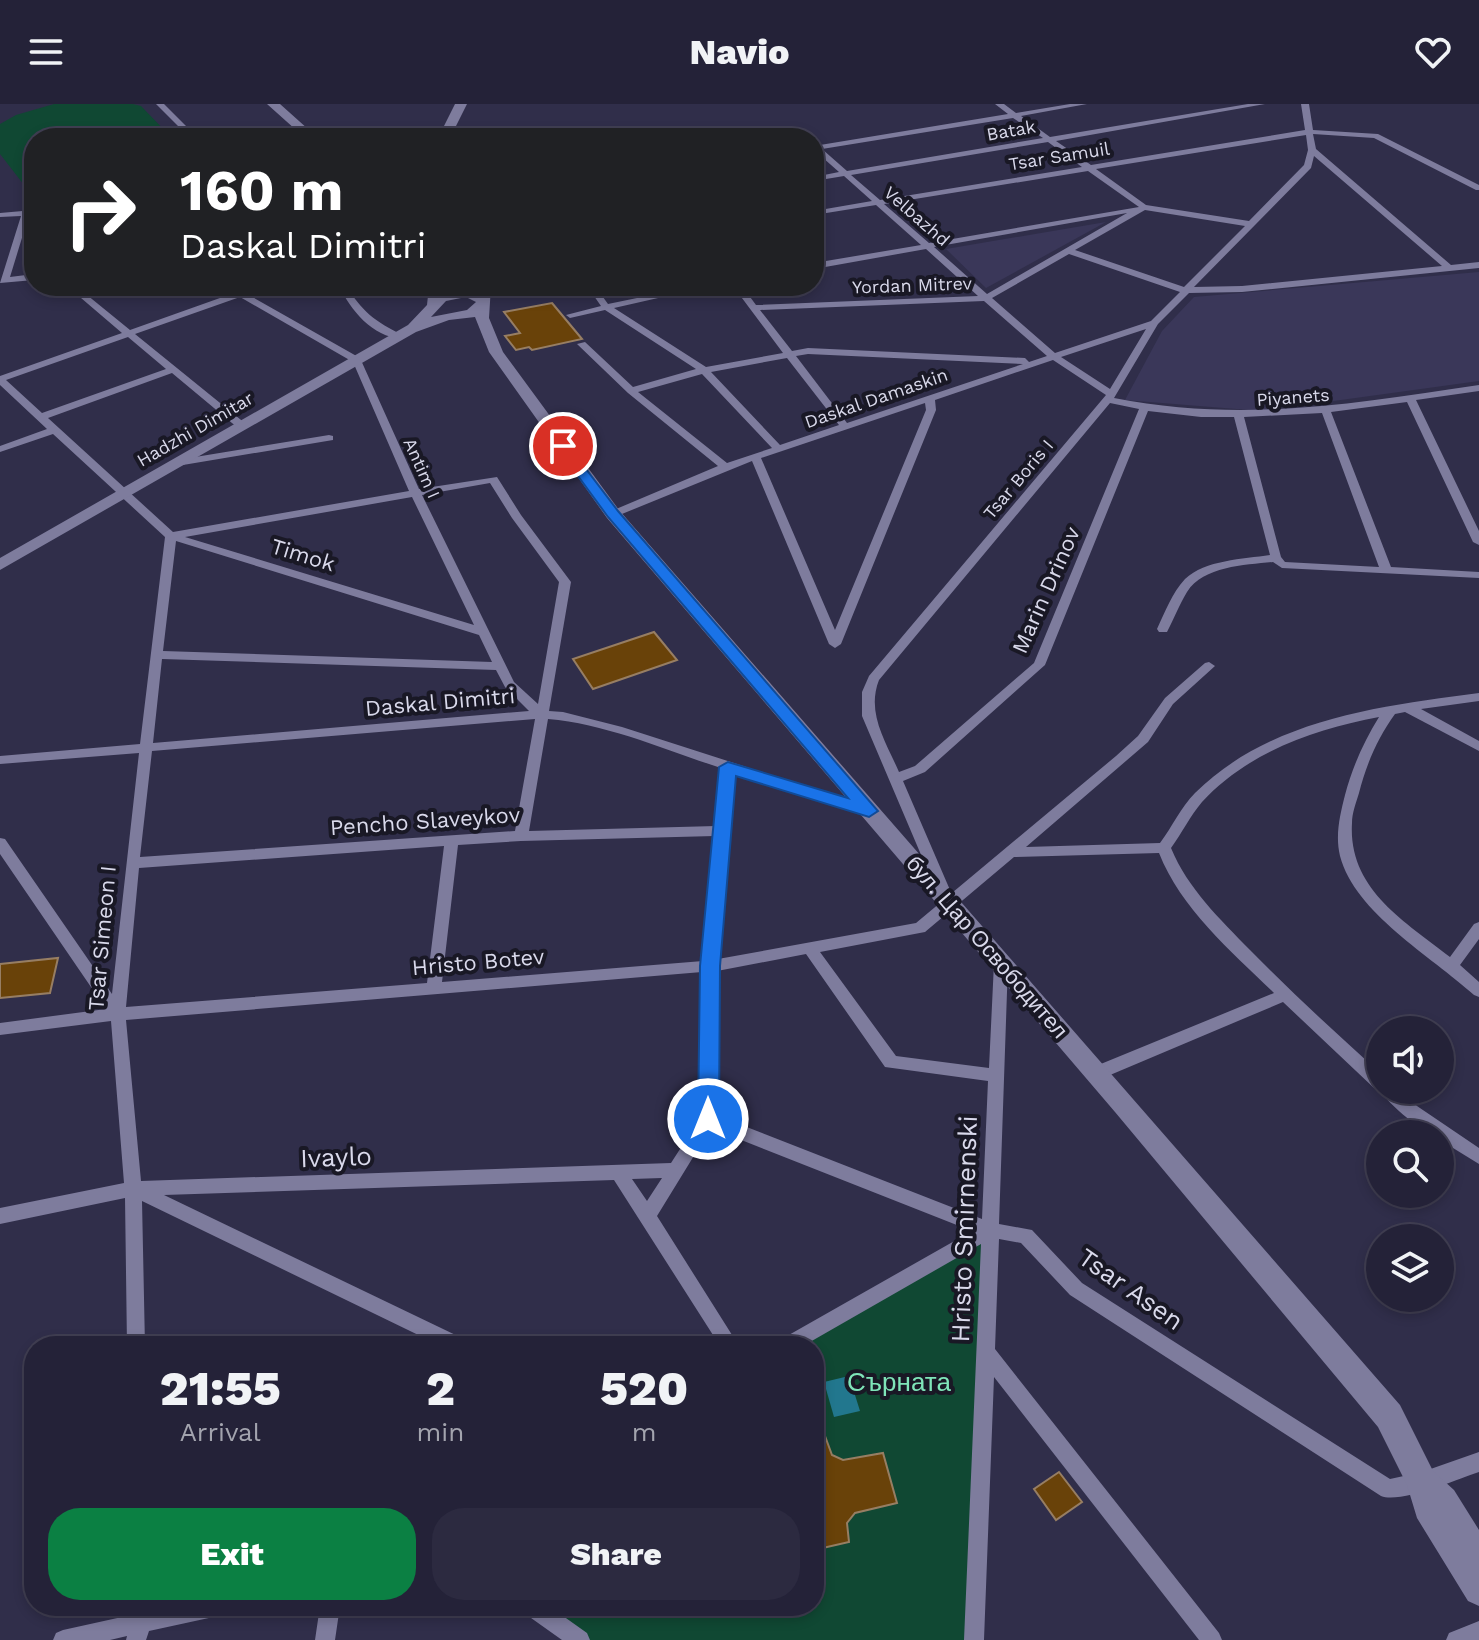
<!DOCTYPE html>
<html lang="en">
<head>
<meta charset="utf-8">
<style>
  :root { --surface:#242238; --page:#2c2a40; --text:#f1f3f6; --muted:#a3a4ae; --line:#413f53; --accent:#0b8043 }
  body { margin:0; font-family:"Work Sans",sans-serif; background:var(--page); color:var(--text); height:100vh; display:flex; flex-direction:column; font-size:30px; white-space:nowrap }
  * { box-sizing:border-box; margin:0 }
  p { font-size:26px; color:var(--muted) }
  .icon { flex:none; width:44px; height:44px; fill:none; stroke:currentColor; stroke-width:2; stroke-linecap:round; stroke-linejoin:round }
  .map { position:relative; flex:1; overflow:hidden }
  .panel { position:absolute; left:24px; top:1232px; width:800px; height:280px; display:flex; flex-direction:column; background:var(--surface); border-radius:32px; box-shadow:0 4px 12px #0003,0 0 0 2px var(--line) }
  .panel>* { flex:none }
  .hud { position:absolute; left:24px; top:24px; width:800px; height:168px; border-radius:32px; box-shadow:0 4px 12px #0003,0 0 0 2px var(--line); background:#202124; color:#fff; overflow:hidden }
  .controls { position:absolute; left:1366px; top:912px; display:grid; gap:16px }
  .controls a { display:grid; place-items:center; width:88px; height:88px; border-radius:50%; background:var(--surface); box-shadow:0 4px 12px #0003,0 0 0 2px var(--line); font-size:40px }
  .pin { position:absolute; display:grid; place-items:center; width:68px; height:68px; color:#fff; margin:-34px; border:4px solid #fff; border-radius:50%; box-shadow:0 2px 8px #0007 }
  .me { position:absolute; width:88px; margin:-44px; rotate:0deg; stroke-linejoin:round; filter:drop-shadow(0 0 6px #0008) }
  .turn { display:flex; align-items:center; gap:28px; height:168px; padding:0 24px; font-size:36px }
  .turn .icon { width:104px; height:104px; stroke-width:2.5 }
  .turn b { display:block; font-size:56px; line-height:68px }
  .eta { display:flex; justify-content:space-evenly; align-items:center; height:136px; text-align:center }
  .eta b { font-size:48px; font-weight:800; line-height:56px }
  .primary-button { display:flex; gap:16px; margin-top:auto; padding:16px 24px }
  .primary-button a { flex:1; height:92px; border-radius:32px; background:var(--accent); color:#fff; font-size:32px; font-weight:800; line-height:92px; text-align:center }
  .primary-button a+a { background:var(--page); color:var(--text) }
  header { display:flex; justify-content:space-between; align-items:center; height:104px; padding:0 24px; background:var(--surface); font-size:36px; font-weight:800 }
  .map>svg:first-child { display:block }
  .built { fill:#3a3759 }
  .green { fill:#104833 }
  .water { fill:#22778e }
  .building { fill:#694209; stroke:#977e63; stroke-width:2 }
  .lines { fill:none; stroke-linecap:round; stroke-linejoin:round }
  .street { fill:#7e7c9d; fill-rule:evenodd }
  .secondary { fill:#7e7c9d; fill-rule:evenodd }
  .route { fill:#1a73e8; stroke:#114b97; stroke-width:2 }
  .labels { text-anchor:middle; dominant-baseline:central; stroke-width:8; stroke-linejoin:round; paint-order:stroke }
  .far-street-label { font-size:18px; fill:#d9d9eb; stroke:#191825 }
  .street-label { font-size:22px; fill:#d9d9eb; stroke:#191825 }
  .near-street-label { font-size:26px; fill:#d9d9eb; stroke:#191825 }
  .near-park-label { font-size:26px; fill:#7fe5b9; stroke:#191825 }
</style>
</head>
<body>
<header><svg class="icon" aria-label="menu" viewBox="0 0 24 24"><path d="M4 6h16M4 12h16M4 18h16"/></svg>Navio<svg class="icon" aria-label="heart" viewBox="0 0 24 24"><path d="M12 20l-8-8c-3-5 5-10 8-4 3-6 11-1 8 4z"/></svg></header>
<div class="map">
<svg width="1479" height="1536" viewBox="0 0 1479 1536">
  <rect width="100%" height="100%" fill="#302e4a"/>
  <!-- built -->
  <path class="built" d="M1106,118L986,184L946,145Z
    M1479,168V277L1261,307L1125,296L1162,227L1194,193Z"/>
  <!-- green -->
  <path class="green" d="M54,0H133L141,2L172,34H34V91L31,90L0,50V20L16,11Z
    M990,1126L974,1536H580L531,1502H814V1242H794Z"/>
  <!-- water -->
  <path class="water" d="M849,1272L860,1307L834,1313L824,1278Z"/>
  <!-- building -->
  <path class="building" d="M552,199L582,235L532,246L529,243L516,246L505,232L520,229L504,208Z
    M654,528L677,556L593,585L573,555Z
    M58,854L50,889L0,894V860Z
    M825,1332L832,1351L843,1356L883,1349L897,1399L855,1409L847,1419L849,1438L814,1446V1334Z
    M1059,1368L1082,1398L1056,1416L1034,1385Z"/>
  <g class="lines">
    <!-- street -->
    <path class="street" d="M156,0H164L198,34H190Z
      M995,0H1004L1016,9L1070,0H1087L1021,12L1050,33L1248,0H1265L1056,37L1091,61L1305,26L1301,0H1309L1313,26L1378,30L1479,81V86H1476L1374,34L1313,30L1316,45L1451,161L1479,158V164L1242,188L1189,189L1158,220L1114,294C1242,319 1352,300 1479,281V287L1416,296L1479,427V441L1473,438L1407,298L1331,308L1391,463L1479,468V474L1282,464L1273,458C1245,461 1204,462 1187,488C1179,501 1174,515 1167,528H1159L1157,525C1165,508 1172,489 1185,475C1205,456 1243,455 1270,451L1234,313H1201L1148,307L1045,561L925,668L903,677L950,786L948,790H938L936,786L862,612V588L869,572L1106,291L1053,256L935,296L936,306L841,540L835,544L829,540L752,357L617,412H609V408L718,362L628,289L577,240L585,238L633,283L696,265L605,206L570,214L566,211L601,202L587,182H595L608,200L695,182H711L614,204L706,263L783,249L733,182H742L756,201L978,192L926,145L814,165V159L921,141L876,101L814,111V107L872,97L844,72L814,77V73L839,68L814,46V42L1008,10ZM1013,14L1043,34L847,67L822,45ZM1306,31L1308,46L1304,61L1249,117L1146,101L1096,65ZM1048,38L1082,63L880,96L851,71ZM1314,52L1442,162L1242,182L1194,183L1311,64ZM1088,67L1139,103L929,139L884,100ZM1145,106L1245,122L1184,183L1075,146ZM1127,109L987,190L934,143ZM1069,150L1180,188L1151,217L1055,249L992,194ZM984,197L1047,252L1029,258L1025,254L808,244L792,247L760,206ZM1146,225L1110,285L1061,253ZM808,250L1023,260L847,319L796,252ZM787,254L839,321L780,341L711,268ZM702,270L772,344L727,359L638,288ZM925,299L926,306L835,526L761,354ZM1110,299L1139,305L1034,559L915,662L899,668C886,638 866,609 879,576ZM1322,309L1379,463L1285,458L1281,453L1244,313Z
      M34,106V110L29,111L10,173L34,170V176L0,179L21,112L0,113V109Z
      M67,182H76L130,226L234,189L223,182H233L360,254L419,385L497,373L521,411L571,478L549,607L563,608L622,623L874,704L876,707L869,712L734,668L718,855L916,819L1116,652L1138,632L1165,594L1205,559L1209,558L1215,562L1173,600L1148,638L1026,743L1160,739C1172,723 1181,703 1195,689C1270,615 1380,602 1479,589V597L1421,605L1479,637V647L1405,608L1395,610C1378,633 1366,661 1359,689C1356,699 1352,709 1352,719C1348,785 1404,817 1450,853L1474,820L1479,818V835L1460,861L1479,878V893L1474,891C1431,852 1355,809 1340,752C1335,731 1340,711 1345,691C1352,664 1364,637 1379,613C1315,625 1248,648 1202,698C1190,712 1182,729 1171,744C1188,785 1220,815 1250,846C1292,889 1336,929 1380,969V986L1374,984L1283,898L1103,974L1097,976L1091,974L1089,969L1091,964L1274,889C1232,848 1181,805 1159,749L1014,753L925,828L820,848L896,952L989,964L994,859L996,855H1006L1008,859L999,1120L1032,1126L1082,1179L1390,1375L1422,1368L1479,1348V1368C1458,1375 1400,1400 1381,1392L1070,1191L1021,1139L999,1135L995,1245L1219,1529L1222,1536H1199L994,1273L984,1536H964L981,1140L803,1242H777L780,1236L972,1127L711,1024L657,1112L739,1242H720L614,1076L164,1091L466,1236L469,1242H441L142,1097L145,1242H127L125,1094L0,1120V1104L124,1079L111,917L0,931V919L106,905L0,750V734L5,735L112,890L139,649L0,660V652L140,640L165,433L53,330L0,348V342L47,325L0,281V272L122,229ZM240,193L353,258L409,387L173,428L48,314L172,269L238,324H246V320L135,230ZM128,233L166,265L42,309L6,276ZM490,379L512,414L559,478L538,600L514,578L422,391ZM412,393L474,521L185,433ZM176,437L479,531L492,558L163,547ZM162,555L496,566L505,583L529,607L153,639ZM535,615L515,727L140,753L152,647ZM548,615C607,620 665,646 721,664L716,722L529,727ZM715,732L703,857L442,878L458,741L521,737ZM444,742L427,879L126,903L139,764ZM806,850L885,963L988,977L982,1115L716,1011L717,867ZM702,868L700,1014L671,1059L141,1077L126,916ZM662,1074L647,1097L632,1075Z
      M339,182H347C360,206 377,219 401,230V234C373,234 350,205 339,182Z
      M329,331L333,332V336L177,362L172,359L177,356Z
      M1380,986H1399L1417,1002L1479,1044V1060L1440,1036V1030C1423,1030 1389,1001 1380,986Z
      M131,1502H151L152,1506L171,1502H228L225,1509L218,1512L149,1527L146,1536H126L127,1532L110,1536H53L56,1529L63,1526L131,1511Z
      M320,1502H340L335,1536H315Z
      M521,1502H549L587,1529L590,1536H562L524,1509Z
      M1479,1517V1536H1446L1449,1529Z"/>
    <!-- secondary -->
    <path class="secondary" d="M267,0H280L318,34H305Z
      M455,0H467L450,34H438Z
      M429,182H443L442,189L460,185L477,187V182H491L489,214L503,248L619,406L1400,1301L1433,1367L1454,1386L1479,1426V1502L1468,1497L1417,1414L1407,1381L1378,1323L1115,1008L607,414L489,248L475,213L449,216L416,228L0,466V454L408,221L427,201ZM466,193L476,198L467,206L431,213L446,197Z"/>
  </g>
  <!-- route -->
  <path class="route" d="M558,340H567L618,407L878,707L869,713L736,672L720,862L719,1015L716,1022L708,1024L701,1022L698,1015L700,862L719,663L728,658L848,694L608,413L556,342Z"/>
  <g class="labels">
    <!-- far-street labels -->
    <g class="far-street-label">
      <text transform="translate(1011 26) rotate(-10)">Batak</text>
      <text transform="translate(1059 52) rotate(-9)">Tsar Samuil</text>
      <text transform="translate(917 112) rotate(41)">Velbazhd</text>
      <text transform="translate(912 181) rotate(-2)">Yordan Mitrev</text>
      <text transform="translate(1293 293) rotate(-4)">Piyanets</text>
      <text transform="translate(876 294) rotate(-19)">Daskal Damaskin</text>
      <text transform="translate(195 325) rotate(-30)">Hadzhi Dimitar</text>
      <text transform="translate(422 364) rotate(66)">Antim I</text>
      <text transform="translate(1018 375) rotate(-50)">Tsar Boris I</text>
    </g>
    <!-- street labels -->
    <g class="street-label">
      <text transform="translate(303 451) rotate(17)">Timok</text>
      <text transform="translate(1046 486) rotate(-66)">Marin Drinov</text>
      <text transform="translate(440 598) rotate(-5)">Daskal Dimitri</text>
      <text transform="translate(425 717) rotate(-4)">Pencho Slaveykov</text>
      <text transform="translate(102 834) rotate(-85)">Tsar Simeon I</text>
      <text transform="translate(987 843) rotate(49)">бул. Цар Освободител</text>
      <text transform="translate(478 858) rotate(-5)">Hristo Botev</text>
    </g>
    <!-- near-street labels -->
    <g class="near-street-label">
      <text transform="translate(336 1053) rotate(-2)">Ivaylo</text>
      <text transform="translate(964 1125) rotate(-88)">Hristo Smirnenski</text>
      <text transform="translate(1131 1185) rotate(35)">Tsar Asen</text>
    </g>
    <!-- near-park labels -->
    <g class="near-park-label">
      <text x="899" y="1278">Сърната</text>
    </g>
  </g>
</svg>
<div class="controls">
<a><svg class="icon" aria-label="sound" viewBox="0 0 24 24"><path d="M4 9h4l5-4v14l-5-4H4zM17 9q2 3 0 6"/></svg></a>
<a><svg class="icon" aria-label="search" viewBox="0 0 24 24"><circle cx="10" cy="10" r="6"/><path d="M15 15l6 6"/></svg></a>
<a><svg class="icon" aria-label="layers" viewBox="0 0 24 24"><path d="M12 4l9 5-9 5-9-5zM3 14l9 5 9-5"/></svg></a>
</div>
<div class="pin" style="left:563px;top:342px;background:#d93025"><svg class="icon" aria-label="arrive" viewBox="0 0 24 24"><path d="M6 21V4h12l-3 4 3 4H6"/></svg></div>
<svg class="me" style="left:708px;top:1015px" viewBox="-20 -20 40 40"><circle r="17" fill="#1a73e8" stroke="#fff" stroke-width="3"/><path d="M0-11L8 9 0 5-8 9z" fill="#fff"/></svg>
<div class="hud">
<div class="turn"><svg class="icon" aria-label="right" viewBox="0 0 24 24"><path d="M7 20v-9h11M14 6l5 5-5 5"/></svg><div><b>160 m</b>Daskal Dimitri</div></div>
</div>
<section class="panel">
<div class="eta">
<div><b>21:55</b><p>Arrival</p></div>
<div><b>2</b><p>min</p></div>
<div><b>520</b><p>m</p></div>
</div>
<div class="primary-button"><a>Exit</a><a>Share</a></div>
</section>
</div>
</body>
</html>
